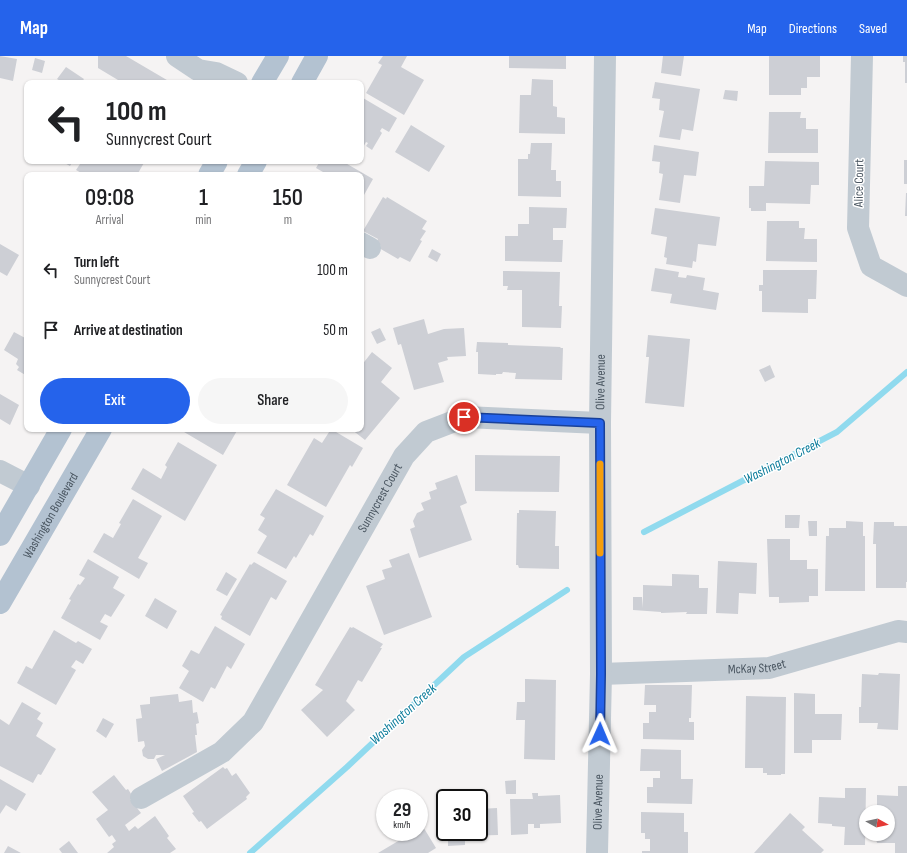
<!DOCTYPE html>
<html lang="en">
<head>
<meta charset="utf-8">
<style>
  :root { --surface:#fff; --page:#f6f6f6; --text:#202124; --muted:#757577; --accent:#2563eb }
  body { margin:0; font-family:"Sofia Sans Condensed",sans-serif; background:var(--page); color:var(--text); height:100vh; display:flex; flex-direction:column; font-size:15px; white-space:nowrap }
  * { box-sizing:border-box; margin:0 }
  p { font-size:13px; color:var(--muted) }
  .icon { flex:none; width:22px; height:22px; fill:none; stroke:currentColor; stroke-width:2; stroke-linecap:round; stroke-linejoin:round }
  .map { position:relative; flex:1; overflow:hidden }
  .side { position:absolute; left:24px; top:116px; width:340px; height:260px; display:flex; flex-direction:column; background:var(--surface); border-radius:8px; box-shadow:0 1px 3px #0004 }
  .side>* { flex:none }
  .guide { position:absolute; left:24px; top:24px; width:340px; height:84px; border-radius:8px; box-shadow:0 1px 3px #0004; background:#fff; color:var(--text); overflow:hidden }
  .needle { width:26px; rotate:98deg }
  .tools { position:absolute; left:859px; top:749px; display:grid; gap:8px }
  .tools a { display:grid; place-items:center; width:36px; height:36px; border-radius:50%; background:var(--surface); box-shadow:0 1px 3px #0004; font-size:20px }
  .speed { position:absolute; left:376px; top:733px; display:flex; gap:8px; font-size:20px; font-weight:700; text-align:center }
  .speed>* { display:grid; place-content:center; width:52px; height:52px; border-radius:50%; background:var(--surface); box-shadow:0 1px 3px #0004; line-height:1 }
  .speed small { font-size:10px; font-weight:400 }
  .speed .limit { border:2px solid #111; border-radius:6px; background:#fff; color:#111 }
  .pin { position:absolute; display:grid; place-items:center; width:34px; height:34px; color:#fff; margin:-17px; border:2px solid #fff; border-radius:50%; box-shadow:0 1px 4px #0007 }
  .me { position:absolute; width:44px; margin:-22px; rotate:1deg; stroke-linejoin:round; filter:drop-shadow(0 0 3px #0008) }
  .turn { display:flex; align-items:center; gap:14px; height:84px; padding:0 16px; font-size:18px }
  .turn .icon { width:52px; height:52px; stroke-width:2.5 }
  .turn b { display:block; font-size:28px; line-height:34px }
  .eta { display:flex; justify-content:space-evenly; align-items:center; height:68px; text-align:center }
  .eta b { font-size:24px; font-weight:600; line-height:28px }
  .button { display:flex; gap:8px; margin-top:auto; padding:8px 16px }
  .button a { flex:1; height:46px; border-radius:24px; background:var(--accent); color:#fff; font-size:16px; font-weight:600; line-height:46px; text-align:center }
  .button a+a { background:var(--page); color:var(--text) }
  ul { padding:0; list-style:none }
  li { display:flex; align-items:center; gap:12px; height:60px; padding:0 16px }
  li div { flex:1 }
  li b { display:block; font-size:15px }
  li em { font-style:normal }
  header { display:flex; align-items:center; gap:24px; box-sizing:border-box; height:56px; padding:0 20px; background:var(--accent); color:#fff }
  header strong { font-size:19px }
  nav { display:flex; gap:22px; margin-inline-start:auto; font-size:14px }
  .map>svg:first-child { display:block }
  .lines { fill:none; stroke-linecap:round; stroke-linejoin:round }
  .stream { stroke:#90daee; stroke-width:6 }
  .building { fill:#cdcfd5 }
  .minor { stroke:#c1cad2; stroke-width:22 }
  .major { stroke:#b3c2d1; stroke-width:22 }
  .route-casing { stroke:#184099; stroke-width:10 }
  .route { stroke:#2563eb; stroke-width:7 }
  .slow { stroke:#f59e0b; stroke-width:7 }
  .labels { text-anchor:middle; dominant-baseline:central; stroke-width:3; stroke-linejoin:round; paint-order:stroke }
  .street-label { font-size:13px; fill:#4a5661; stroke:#fff }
  .water-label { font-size:14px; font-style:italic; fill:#0c7c9b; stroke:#fff }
</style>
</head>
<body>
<header>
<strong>Map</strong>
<nav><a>Map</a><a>Directions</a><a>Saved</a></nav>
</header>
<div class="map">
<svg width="907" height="797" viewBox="0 0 907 797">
  <rect width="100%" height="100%" fill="#f5f3f3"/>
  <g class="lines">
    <!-- stream -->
    <path class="stream" d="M644,476L748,422L837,376L907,316
      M250,797L347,711L464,601L567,534"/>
  </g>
  <!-- building -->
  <path class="building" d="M0,0L17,3L13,25L0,22Z
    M98,0H126L172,27H123L98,12Z
    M383,0H407L401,11L424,24L404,59L366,37L382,9L378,7Z
    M509,0H566V13L509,12Z
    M663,0H684L681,20L661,17Z
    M769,0H820V21H807V32H801V39H769Z
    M903,0H907V27H905V6H903Z
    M35,2L45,5L42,17L32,14Z
    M66,11L84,23L81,27H64L57,23Z
    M532,23L553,24V50L557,51V61L565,62V78L519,77L520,39H531Z
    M655,26L700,33L693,75L682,73L680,84L659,81L664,55L659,54L660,43L652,42Z
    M725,34L738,35L737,45L723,43Z
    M363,42L397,62L389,76L382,72L380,75L382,77L372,94L366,90L368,87L366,86L361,95V45Z
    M769,56H801L800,62H806V73H818V97H768Z
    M411,69L445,90L429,116L395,96Z
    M531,87H552L551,114H556V125H561V141L518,140V103H528V98H530Z
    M654,89L699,96L696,120L684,119L680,147L659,144L663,118L659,117L660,106L652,105Z
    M904,104H907V128H904Z
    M61,105H73L70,110Z
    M75,105H145L137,119H85L76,114L80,108Z
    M320,105H342L373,123L364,139L361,137V119H316L318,117L321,119L323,116L316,112Z
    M765,105L819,106V129H811L810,148L766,147V155H751V152H749V130H764Z
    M906,137H907V160H905Z
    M383,141L386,143L387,141L427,165L422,173L426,175L420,184L422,185L410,206L400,201L398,203L379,192L381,190L376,187L378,183L363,175Z
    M529,151L567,152L566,172H553V184H563L562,206L505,205V180H518V168H529Z
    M655,152L720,161L716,190L698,188L696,206L693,205L692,212L666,208L667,202L664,201L667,181L651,178Z
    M767,165H799V172H805L804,183H817V206L766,205Z
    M0,188L19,199L7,220L0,216Z
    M432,193L441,198L437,206L428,201Z
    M655,212L679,216L678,221L686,222L687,219L705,222L703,234L719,237L716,254L670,247L672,238L651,235Z
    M763,214H817L816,243H808V257L762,256V235H759V229H763Z
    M503,215L560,216L559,250H562L561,272L522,271V234H507L508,230H503Z
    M424,263L428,278L444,273L464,272L466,300L447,301L448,304L438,307L444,326L414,334L401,288L398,289L393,272Z
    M380,272L386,284L377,288L371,276Z
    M14,276L27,283V320L17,314L19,311L16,308L18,303L4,294Z
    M648,279L690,283L684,351L645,347L649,301H646Z
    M477,286L508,287V289L561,291L560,292H563L562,324L515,323L516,317L503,316L502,318H496V319L478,318V296H476Z
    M372,296L392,312L381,326L400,342L365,384L351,373H361V310Z
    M770,309L775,321L765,326L759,314Z
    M0,338L19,349L10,369L0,363Z
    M179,373H238L223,399Z
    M331,373L363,392L352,411L350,409L326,451L287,429L314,382L322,387Z
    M178,386L217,409L185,465L131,433L143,412L161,423L167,411L165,409Z
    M475,399L560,400L559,436L475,435Z
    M457,419L467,447L460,450L472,484L419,502L410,473L415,471L413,465L417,457L424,454L421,447L431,443L429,436L437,433L435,427Z
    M276,433L324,460L313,480L310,478L296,502L294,500L286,513L257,497L267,480L258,474L265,462L260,459Z
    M133,443L162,460L138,502L148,507L139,523L93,496L104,477L113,482L121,468L119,467Z
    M519,454L556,455L555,490H559V513L519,512L518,509H516L517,457H519Z
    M785,459H800L799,472H785Z
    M808,465H817V480H809Z
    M846,465L863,466V480H865V535H825L826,480H829V472H846Z
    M874,466H894V470H907V526H906V532H876V488H873Z
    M767,483H790V504H807V513H818V540H809V546L779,547V541H769Z
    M409,497L432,561L384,579L366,530L385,523L382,514L392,511L389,504Z
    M88,503L119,521L113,532L125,539L111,561L105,558L100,566L108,570L100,584L61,562L71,544L69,543L78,528L80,529L85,522L79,519Z
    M718,505L757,507L756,538L739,537L738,558L716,557Z
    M254,506L287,525L276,544L271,541L250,580L221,563L222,560L220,559L250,508L251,509Z
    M226,516L237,523L227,540L216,534Z
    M672,518L699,519V532H708L707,558H686L687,556L661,557V556L633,554V541H642L643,552V529L672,530Z
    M155,542L177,555L167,573L145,560Z
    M215,570L245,588L231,613L227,610L215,633L211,631L203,646L179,632L189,615L182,610L191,594L199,598Z
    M350,571L352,572L353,571L383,588L380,592H382L362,626L358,624L346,645L355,654L327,681L301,654L323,634L315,629Z
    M54,574L76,587L78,585L92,593L83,608L76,604L71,611L76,614L56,649L17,627L26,610L32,613Z
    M879,617L900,618L898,674L877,673L878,667H859V651H861L862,618L878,619Z
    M525,623L556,624L555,704L524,703L525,664H516L517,646H525Z
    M645,629H692L691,662H689V666H694V684L643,683V667H649V656H656V649H644Z
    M794,637L815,638V658H842L841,684H812V697H794Z
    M178,638L179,646L192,644L193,657L197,656L199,667L196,668L197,679H195L197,696L162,715L156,703L165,699H156L154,703H148L143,700L142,694L145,690L144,685L138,686L136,663L142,662L140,649L150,648V641Z
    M746,640L786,641L785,718H781V719H767V717H763V712H745Z
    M22,646L41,657L37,663L43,667L36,680L56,693L41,719L38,718L33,727L0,710V663L9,669Z
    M103,662L114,668L106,682L96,675Z
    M641,693L681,694V723H693L692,748L647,747V731H653V722H660V715H640Z
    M223,711L225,713L227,712L232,720L236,717L250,737L246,741L247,743L207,773L201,765L199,766L192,757L194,756L183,740Z
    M114,719L126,734L128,733L133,741L130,743L141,757L125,769L129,775L135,770L138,773L155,760L169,780L167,782L176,793L170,797H107L114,791L112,788L116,785L112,779L109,781L96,763L108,754L92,736Z
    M0,723L26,738L16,755L6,749L0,758Z
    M516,724V738H506L505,725Z
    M898,730H907V797H895V787H877L876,783H871V778H888V756H877V739L898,740Z
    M845,732H866L865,789H844L845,771L832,770V768L818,767L819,741L845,742Z
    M532,737H538V740L560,739L561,767L540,768V772H534V768H528V778L511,779L510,743H533Z
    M497,752L498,779L465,780V789L448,790V776H479V753Z
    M641,756L684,757V776H688V797H642V795H650V783H645V777H641Z
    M790,757L805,771L802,774L824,794L821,797H754Z
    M422,769L436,792L428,797H378L405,781L402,776H419V771Z
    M69,785L78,797H62L59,793Z
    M8,790L21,797H4Z"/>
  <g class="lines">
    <!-- minor -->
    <g class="minor">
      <path d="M177,0L198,14L216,17L237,27"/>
      <path d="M862,0L858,172L871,210L907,230"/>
      <path d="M361,187L370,192"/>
      <path d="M0,415L29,430"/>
      <path id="s1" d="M601,618L769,612L898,575L907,576"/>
      <path id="s2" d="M141,742L222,696L253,666L404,400L426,376L465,361L600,367"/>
      <path id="s3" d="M597,797L601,618L600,367L605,0"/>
    </g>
    <!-- major -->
    <g class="major">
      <path d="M262,27L278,0"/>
      <path d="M302,27L317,0"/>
      <path d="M209,119L217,105"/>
      <path d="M248,119L256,105"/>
      <path d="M0,479L61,373"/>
      <path id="s4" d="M0,547L101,373"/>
    </g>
  </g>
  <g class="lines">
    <defs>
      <path id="route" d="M464,361L600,367L601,618L600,678"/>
    </defs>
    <!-- route casing -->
    <use href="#route" class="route-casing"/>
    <!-- route -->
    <use href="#route" class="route"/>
    <!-- slow -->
    <path class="slow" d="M600,408V497"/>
  </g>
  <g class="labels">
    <!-- street labels -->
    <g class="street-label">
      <text transform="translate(859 127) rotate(-89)">Alice Court</text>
      <text stroke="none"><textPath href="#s3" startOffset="471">Olive Avenue</textPath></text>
      <text stroke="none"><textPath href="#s2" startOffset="394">Sunnycrest Court</textPath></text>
      <text stroke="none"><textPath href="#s4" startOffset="101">Washington Boulevard</textPath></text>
      <text stroke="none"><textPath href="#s1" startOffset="156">McKay Street</textPath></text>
      <text stroke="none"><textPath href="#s3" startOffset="51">Olive Avenue</textPath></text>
    </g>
    <!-- water labels -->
    <g class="water-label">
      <text transform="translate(782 405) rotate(-27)">Washington Creek</text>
      <text transform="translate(403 658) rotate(-42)">Washington Creek</text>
    </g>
  </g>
</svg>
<div class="tools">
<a><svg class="needle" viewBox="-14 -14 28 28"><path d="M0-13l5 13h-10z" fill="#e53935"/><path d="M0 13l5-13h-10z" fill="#757577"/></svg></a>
</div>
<div class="speed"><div>29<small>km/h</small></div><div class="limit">30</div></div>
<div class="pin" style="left:464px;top:361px;background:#d93025"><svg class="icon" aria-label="arrive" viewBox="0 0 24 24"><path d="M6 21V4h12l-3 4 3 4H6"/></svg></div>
<svg class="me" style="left:600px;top:678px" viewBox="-20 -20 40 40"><path d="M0-17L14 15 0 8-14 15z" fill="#2563eb" stroke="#fff" stroke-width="4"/></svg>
<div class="guide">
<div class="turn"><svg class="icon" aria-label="left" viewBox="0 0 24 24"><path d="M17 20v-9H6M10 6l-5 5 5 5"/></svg><div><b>100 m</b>Sunnycrest Court</div></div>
</div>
<section class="side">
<div class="eta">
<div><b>09:08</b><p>Arrival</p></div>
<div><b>1</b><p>min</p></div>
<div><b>150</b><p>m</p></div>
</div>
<ul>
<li><svg class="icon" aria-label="left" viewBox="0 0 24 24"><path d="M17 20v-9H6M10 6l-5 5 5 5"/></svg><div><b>Turn left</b><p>Sunnycrest Court</p></div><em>100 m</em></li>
<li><svg class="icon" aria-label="arrive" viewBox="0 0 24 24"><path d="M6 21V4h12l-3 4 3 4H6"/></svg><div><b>Arrive at destination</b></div><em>50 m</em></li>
</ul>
<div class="button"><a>Exit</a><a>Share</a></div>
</section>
</div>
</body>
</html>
